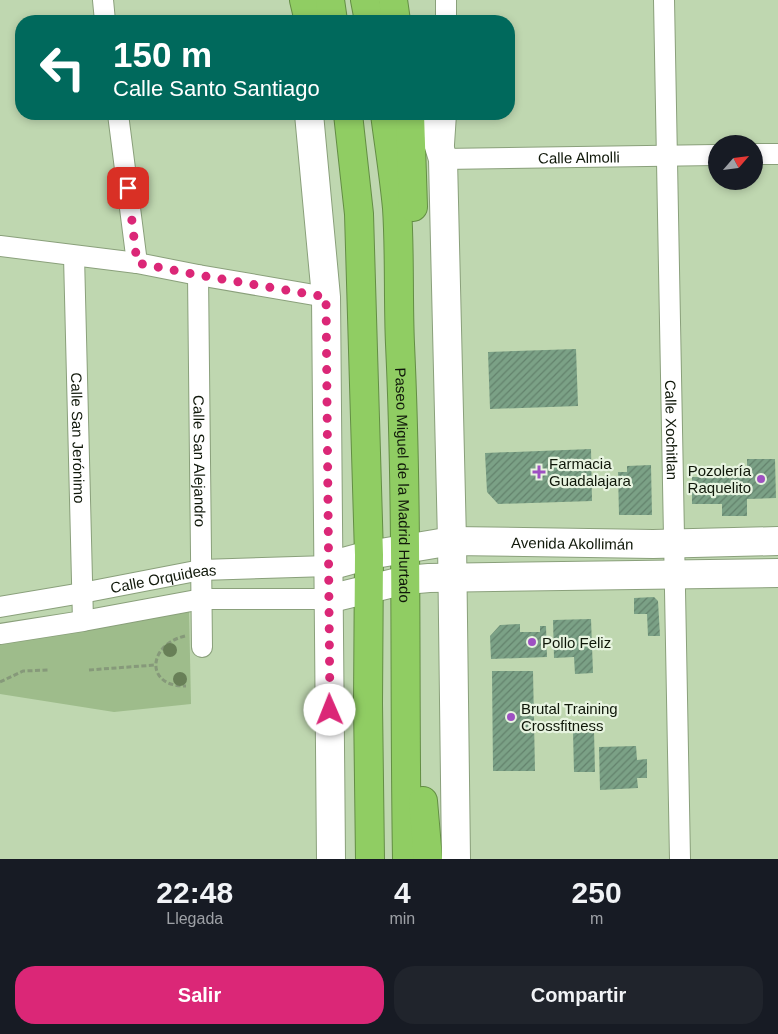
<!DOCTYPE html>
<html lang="es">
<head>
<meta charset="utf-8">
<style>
  :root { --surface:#171b24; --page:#20242c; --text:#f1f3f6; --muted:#9ea1a6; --accent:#db2777 }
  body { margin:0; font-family:Arial,sans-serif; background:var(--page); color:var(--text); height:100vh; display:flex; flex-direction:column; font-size:19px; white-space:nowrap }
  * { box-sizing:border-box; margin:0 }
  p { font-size:16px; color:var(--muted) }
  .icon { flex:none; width:28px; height:28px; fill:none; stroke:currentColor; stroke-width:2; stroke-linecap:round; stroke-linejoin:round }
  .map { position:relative; height:859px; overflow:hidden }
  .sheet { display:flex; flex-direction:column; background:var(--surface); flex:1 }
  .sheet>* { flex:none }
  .banner { position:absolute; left:15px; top:15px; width:500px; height:105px; border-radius:20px; box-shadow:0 2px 8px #0003; background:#00695c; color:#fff; overflow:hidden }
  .needle { width:32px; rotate:62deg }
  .controls { position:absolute; left:708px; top:135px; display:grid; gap:10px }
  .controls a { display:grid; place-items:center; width:55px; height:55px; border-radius:50%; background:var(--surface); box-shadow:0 2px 8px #0003; font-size:25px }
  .pin { position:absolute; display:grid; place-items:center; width:42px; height:42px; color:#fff; margin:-21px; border-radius:10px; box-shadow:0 2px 8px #0006 }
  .me { position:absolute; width:55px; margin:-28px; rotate:359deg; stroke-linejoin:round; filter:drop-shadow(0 0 4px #0008) }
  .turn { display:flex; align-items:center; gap:18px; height:105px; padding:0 15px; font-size:22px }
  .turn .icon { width:65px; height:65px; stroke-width:2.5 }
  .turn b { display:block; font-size:35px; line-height:42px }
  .eta { display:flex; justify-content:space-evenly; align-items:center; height:85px; text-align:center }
  .eta b { font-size:30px; font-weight:700; line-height:35px }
  .button { display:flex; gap:10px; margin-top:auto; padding:10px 15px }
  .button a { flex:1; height:58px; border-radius:20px; background:var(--accent); color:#fff; font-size:20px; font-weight:700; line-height:58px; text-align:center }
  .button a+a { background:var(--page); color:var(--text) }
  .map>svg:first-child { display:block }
  .green { fill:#9ebc8b }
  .building { fill:url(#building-hatch) }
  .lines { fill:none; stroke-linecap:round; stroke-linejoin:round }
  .street-casing { stroke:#8aa07b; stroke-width:22 }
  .secondary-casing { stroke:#8aa07b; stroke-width:30 }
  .highway-casing { stroke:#638e44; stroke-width:30 }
  .path { stroke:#86997a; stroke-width:3; stroke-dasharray:5 2.5; stroke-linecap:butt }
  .street { stroke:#fff; stroke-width:20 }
  .secondary { stroke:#fff; stroke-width:28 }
  .highway { stroke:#90cd63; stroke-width:28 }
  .tree { fill:#687f57 }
  .route { stroke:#db2777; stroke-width:9; stroke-dasharray:0 16.2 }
  .poi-dot { fill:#9e51c2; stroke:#e7f4e0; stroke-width:2 }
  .labels { text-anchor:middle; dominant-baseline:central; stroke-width:4.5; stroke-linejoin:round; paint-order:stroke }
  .street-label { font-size:15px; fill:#10180a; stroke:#e7f4e0 }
  .poi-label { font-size:15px; fill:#10180a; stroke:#e7f4e0; text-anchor:start }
</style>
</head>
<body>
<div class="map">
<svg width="778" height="859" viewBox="0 0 778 859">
  <defs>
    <pattern id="building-hatch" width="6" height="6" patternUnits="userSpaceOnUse" patternTransform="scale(1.25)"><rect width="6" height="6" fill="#7ba186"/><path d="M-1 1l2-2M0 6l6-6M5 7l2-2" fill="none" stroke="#63826c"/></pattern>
  </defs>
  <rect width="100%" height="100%" fill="#bfd7b0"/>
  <!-- green -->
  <path class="green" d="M189,609L191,704L114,712L0,694V643Z"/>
  <!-- building -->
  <path class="building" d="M576,349L578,406L490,409L488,352Z
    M591,449L592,501L498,504L487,492L485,453Z
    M747,459H775L776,498L747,499V516H722V504H692V477H722V468L747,467Z
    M651,465L652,515H619L618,472H627V466Z
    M654,597L658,601L660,636H648L647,614H634V598Z
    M591,619L593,673L575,674L574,657L554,658L553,620Z
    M520,624V632H540V626H546L547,657L491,659L490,636L500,625Z
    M492,671H533L535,771H493Z
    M594,731L595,772H574L573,732Z
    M636,746L637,760L647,759V778H637L638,788L600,790L599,747Z"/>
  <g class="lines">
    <defs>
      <g id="street">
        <path d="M103,0L105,21"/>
        <path d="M446,0V21"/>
        <path id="s1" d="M664,0L680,859"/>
        <path d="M118,114L137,263"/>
        <path id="s2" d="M446,114L443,159L716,155"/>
        <path d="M754,154H778"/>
        <path d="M0,246L137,263L198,275L326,297"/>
        <path id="s3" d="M74,256L83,621"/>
        <path id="s4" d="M198,275L202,647"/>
        <path id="s5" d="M0,607L82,593L201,570L329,566"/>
        <path d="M0,634L83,621L202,599H328"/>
      </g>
      <g id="secondary">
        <path d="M309,114L326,297L331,859"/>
        <path d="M429,114L443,159L452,541L456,859"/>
        <path id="s6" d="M329,566L369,555L452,541L653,544L778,541"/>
        <path d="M328,599L406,580L429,578L778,573"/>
      </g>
      <g id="highway">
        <path d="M304,0L309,21"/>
        <path d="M330,0L333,21"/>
        <path d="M365,0L369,21"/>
        <path d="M393,0L396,21"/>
        <path d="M348,114L359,214L369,555L368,703L370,859"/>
        <path id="s7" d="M385,114C389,145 394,176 397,208C400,253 398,299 400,344C408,516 404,687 407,859"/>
        <path d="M410,114L413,207"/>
        <path d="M423,801L428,859"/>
      </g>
    </defs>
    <!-- street casing -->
    <use href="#street" class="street-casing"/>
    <!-- secondary casing -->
    <use href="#secondary" class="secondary-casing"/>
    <!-- highway casing -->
    <use href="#highway" class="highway-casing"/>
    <!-- path -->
    <path class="path" d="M185,636C147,645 145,687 186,686
      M89,670L155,665
      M0,682L23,671L49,670"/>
    <!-- street -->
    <use href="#street" class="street"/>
    <!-- secondary -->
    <use href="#secondary" class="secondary"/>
    <!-- highway -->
    <use href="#highway" class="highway"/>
  </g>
  <!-- trees -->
  <g class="tree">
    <circle cx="170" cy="650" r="7"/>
    <circle cx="180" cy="679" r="7"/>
  </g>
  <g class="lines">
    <!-- route -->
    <path class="route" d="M128,188L137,263L198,275L326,297L330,710"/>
  </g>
  <!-- markers -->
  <g class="poi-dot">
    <path d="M536.5 464.5h5v5h5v5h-5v5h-5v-5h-5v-5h5z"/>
    <circle cx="761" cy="479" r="5"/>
    <circle cx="532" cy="642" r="5"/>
    <circle cx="511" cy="717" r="5"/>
  </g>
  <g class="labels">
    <!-- street labels -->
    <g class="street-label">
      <text stroke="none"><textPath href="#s2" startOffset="181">Calle Almolli</textPath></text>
      <text stroke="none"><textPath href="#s1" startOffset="430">Calle Xochitlan</textPath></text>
      <text stroke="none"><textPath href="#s3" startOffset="182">Calle San Jerónimo</textPath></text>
      <text stroke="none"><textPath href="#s4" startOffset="186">Calle San Alejandro</textPath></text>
      <text stroke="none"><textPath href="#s7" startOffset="372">Paseo Miguel de la Madrid Hurtado</textPath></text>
      <text stroke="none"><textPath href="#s6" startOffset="246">Avenida Akollimán</textPath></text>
      <text stroke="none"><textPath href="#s5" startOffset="166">Calle Orquideas</textPath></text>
    </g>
    <!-- poi labels -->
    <g class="poi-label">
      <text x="549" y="463">Farmacia<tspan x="549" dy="17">Guadalajara</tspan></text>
      <text x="751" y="470" text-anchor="end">Pozolería<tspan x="751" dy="17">Raquelito</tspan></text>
      <text x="542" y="642">Pollo Feliz</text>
      <text x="521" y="708">Brutal Training<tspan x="521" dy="17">Crossfitness</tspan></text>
    </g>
  </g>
</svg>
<div class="controls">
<a><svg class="needle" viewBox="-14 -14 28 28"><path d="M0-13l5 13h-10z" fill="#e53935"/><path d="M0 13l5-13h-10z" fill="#9ea1a6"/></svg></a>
</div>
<div class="pin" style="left:128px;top:188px;background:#d93025"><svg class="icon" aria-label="arrive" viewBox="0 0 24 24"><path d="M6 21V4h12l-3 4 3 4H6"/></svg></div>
<svg class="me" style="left:330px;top:710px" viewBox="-20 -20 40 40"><circle r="19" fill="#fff"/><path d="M0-13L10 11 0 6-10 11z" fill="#db2777"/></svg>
<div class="banner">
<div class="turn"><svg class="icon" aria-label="left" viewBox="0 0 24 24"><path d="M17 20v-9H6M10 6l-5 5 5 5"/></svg><div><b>150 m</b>Calle Santo Santiago</div></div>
</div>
</div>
<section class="sheet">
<div class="eta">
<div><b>22:48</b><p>Llegada</p></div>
<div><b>4</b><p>min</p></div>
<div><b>250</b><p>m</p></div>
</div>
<div class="button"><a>Salir</a><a>Compartir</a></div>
</section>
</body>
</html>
